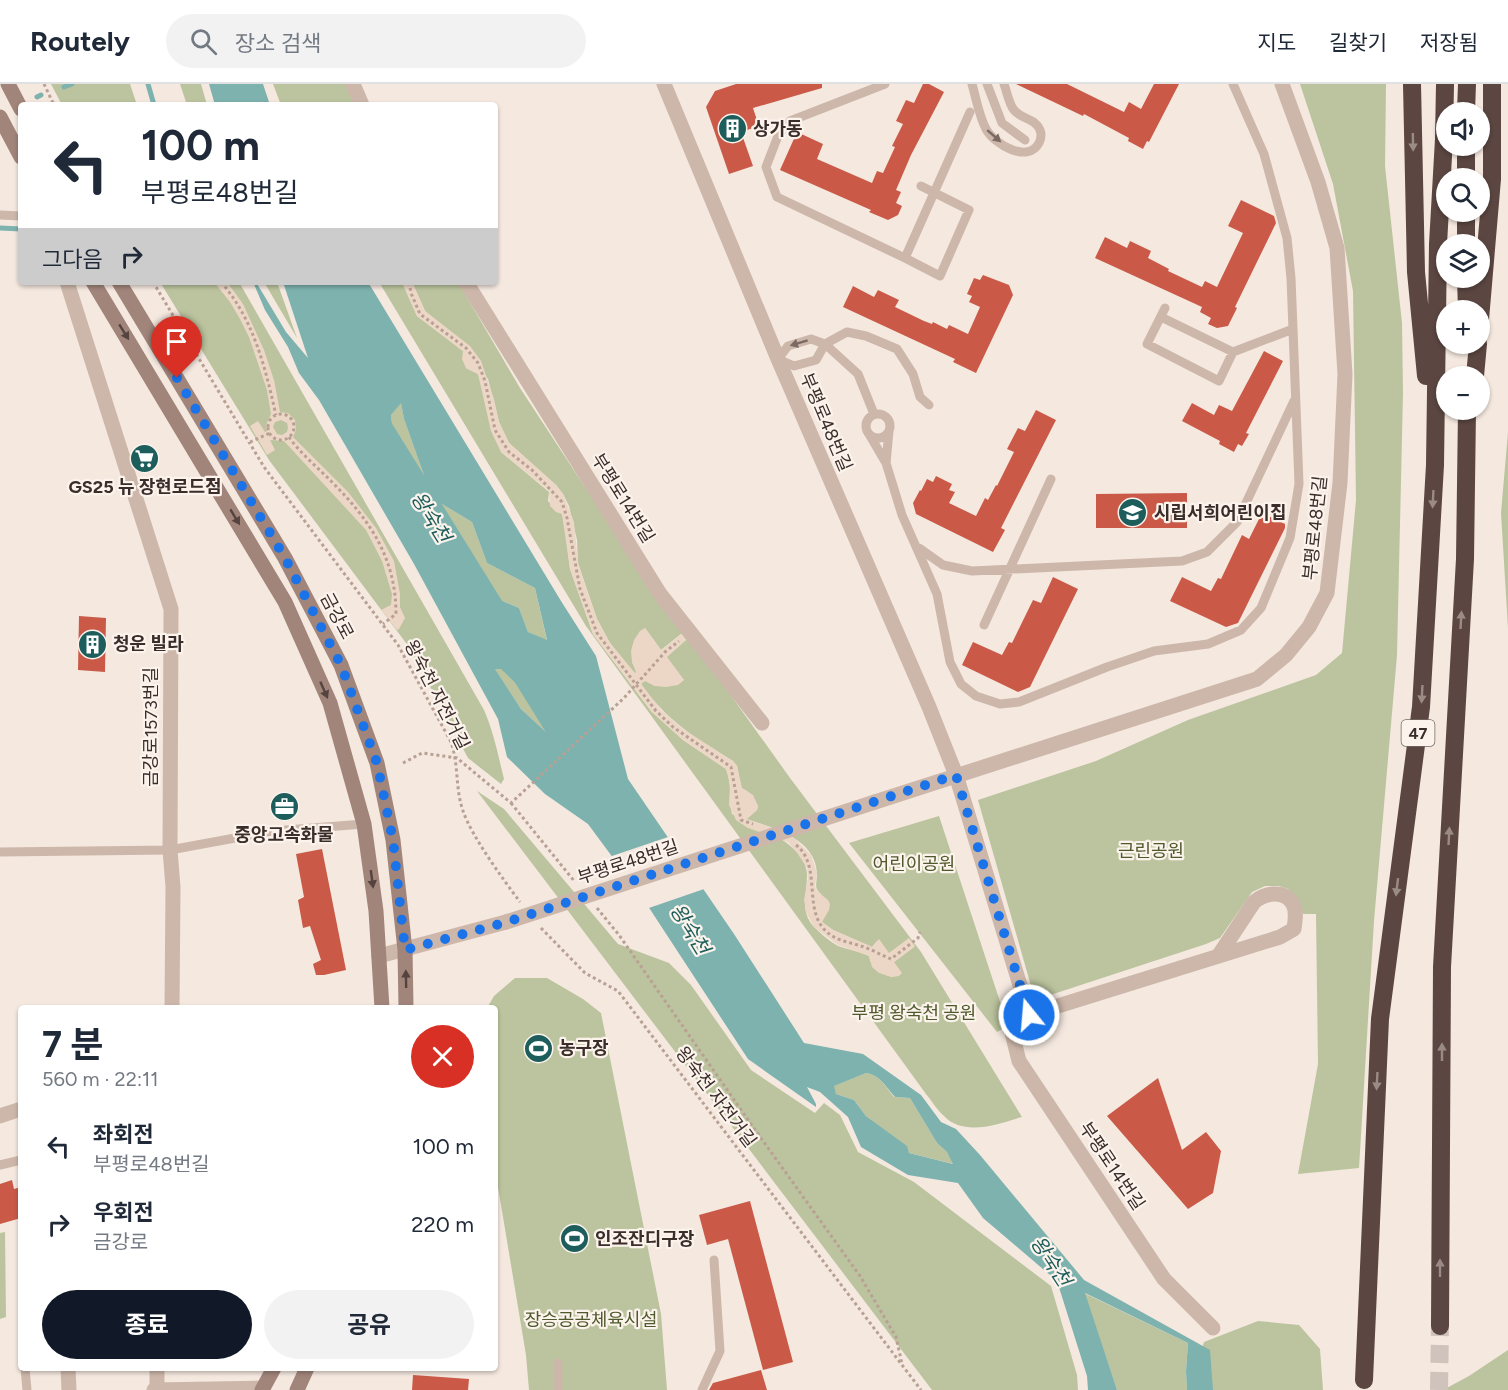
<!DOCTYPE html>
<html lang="ko">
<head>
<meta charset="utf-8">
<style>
  :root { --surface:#fff; --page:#f2f2f3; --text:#1f2937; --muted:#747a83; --line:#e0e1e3; --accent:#111827 }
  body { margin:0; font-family:Figtree,"Noto Sans KR",sans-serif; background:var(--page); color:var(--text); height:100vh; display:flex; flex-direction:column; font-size:22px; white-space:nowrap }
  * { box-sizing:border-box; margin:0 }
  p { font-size:20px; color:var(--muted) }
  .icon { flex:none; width:33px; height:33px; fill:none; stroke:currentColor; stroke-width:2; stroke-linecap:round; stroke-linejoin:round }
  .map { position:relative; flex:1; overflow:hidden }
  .side { position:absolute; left:18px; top:921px; width:480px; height:366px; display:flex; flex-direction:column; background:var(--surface); border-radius:6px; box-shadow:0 2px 4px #0004 }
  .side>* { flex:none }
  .guide { position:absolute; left:18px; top:18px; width:480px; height:183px; border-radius:6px; box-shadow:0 2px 4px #0004; background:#fff; color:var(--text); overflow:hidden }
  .tools { position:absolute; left:1436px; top:18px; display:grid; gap:12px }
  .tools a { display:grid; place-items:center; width:54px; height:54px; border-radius:50%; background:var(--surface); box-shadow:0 2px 4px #0004; font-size:30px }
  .pin { position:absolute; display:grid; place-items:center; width:51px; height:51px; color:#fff; margin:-62px -26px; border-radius:50% 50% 50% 0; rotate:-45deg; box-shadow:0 0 6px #0007 }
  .pin .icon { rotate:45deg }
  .me { position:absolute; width:66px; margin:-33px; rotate:343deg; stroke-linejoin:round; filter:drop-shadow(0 0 4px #0008) }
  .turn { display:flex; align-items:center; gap:21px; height:126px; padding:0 24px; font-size:27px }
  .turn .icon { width:78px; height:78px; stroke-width:2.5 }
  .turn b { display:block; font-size:42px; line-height:51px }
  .then { display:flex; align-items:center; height:57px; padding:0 24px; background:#0003; gap:12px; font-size:22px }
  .round { display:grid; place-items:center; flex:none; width:63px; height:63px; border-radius:32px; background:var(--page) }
  .head { display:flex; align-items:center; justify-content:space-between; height:102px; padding:0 24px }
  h1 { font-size:36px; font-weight:700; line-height:45px }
  .action { display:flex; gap:12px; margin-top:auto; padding:12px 24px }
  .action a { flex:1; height:69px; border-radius:36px; background:var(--accent); color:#fff; font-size:24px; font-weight:700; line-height:69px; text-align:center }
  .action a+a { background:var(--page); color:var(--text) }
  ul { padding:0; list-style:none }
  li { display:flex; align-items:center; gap:18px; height:78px; padding:0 24px }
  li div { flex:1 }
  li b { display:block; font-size:22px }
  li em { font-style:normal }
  header { display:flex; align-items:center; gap:36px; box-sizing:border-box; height:84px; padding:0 30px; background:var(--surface); border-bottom:2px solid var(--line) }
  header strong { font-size:28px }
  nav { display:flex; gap:33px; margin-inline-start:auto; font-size:21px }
  .search { width:420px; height:54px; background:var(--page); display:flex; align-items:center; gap:15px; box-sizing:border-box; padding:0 21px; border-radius:33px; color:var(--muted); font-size:22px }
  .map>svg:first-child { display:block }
  .green { fill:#bbc49e }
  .plaza { fill:#ecd7c6; fill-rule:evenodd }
  .water { fill:#7db2af; fill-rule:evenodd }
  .pier { fill:#f4e8df }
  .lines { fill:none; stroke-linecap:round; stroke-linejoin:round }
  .stream { stroke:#7db2af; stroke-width:5 }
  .river { stroke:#7db2af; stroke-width:32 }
  .building { fill:#ca5a47 }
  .highway-tunnel { stroke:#cfc3bb; stroke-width:18; stroke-dasharray:18 9; stroke-linecap:butt }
  .path { stroke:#b9a094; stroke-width:3; stroke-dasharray:3 3; stroke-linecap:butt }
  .lane { stroke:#cdb7aa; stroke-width:9 }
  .street { stroke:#cdb7aa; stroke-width:15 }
  .secondary { stroke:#a1857b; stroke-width:15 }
  .highway { stroke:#5b4641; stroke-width:18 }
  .street-bridge { stroke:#cdb7aa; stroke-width:15 }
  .oneway { fill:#7c6b64 }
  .oneway2 { fill:#9b8b85 }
  .oneway3 { fill:#54433e }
  .route { stroke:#1a73e8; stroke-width:10; stroke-dasharray:0 18 }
  .labels { text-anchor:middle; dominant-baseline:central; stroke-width:4.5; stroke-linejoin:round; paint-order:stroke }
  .shield { fill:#fbf3ec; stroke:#746864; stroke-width:1.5 }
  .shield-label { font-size:16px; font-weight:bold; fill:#3a2d2a }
  .poi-label { font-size:18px; font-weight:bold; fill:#3a2d2a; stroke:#fbf3ec; text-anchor:start }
  .street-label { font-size:18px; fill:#3a2d2a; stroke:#fbf3ec }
  .park-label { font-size:18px; fill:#4e5a2c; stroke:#fbf3ec }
  .water-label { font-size:20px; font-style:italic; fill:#1d5e5c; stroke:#fbf3ec }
</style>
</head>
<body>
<header>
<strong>Routely</strong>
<div class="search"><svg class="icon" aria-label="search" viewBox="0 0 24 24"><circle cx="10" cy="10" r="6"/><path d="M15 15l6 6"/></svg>장소 검색</div>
<nav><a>지도</a><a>길찾기</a><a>저장됨</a></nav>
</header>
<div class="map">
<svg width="1508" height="1306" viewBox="0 0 1508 1306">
  <rect width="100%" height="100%" fill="#f4e8df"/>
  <!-- green -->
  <path class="green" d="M51,0H130L137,21H62Z
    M180,0H201L207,21H187Z
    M273,0H346L355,21H281Z
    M1300,0H1386L1385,82L1402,239L1403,309L1397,571L1374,837L1359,1084L1298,1090L1318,980L1316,830H1303L1294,811L1288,805L1279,802H1265L1252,808L1220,854L1206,860L1035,916L978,716L1096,677L1188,636L1316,591L1342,569L1356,416L1353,207L1333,100Z
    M160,198H239L484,626C494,649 498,671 504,695L501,700L468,674L409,563L269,376Z
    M264,198H277L297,254Z
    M379,198H402L417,232L463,267L466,284L478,290L501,368L549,408L548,417L562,430L564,437L570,485L593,550L651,627L683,656L726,685C732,699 729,715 732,730C756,742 808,760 807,792C807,808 801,823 810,838C815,845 830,858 838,862C848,866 860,867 869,872C871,885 881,890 892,893L894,878L914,863L909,855L889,870L877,857L872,863L833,846L822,838V811C813,804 817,800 817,790C816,754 773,744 746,735L757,726L758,722L747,707L741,704L737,682L733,677C697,656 665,635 641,600L644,596L655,602L684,596L666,573L686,556L681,550L661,566L645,544L632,578L637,588L635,590L610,559L597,535L578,479L577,456L569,422L563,410L556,401L509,359L499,338L488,295L437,237L425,227L412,198H458L520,304L617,452L790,694L921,868L1022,1033C998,1040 964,1053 944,1032C937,1026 932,1017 926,1010L586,542Z
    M401,318L404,335L432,414L472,438L487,479L535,504L547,557L528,548L519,524L491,512L459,468L420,432L398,392L391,331Z
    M1508,348V544L1501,429Z
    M493,550L500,552L530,582L550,595L558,618L568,634L547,649L521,625L494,584H501L520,602Z
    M477,707L504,725L618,860L669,879L691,901L751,986L815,1029L824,1019L840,1031L858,1068L914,1098L1051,1202L1077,1291L1078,1306H932Z
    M939,732L1008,942L997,948L849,759Z
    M515,894H547L583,915L601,929L661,1230L667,1306H529L526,1271L495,1085V924H487L494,912Z
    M866,989C880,991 886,1003 894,1013L910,1014L937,1059L947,1068L954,1080L909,1069L906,1062L866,1032L854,1016L836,1010L833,1002Z
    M5,1148L6,1233L0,1235V1149Z
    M1084,1209L1188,1259L1186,1287L1187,1306H1117Z
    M1258,1237L1299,1241L1320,1265L1323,1306H1197L1194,1292L1204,1258Z
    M1508,1266V1306H1443L1469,1292Z"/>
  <!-- plaza -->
  <path class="plaza" d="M214,198H227L243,220L264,266L274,296L280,328L288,329L295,336L296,346L293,353L348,408L376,444L394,477L400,510V523L405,534L399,545L397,546L381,526L391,521L392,510L382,477L366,446L284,357L270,356L275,366L267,371L250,342L258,337L265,348L267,347L266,341L271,330L267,306L249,253L240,235L230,218ZM281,336L287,339L288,343L287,348L282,351L277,350L273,343L275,338Z
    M402,198H412L425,227L470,262L481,277L494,315L499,338L509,359L556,401L563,410L574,438L578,479L587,507L597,535L610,559L635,589L636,588L632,578L631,567L634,556L640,547L645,544L661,566L682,550L686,556L667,573L684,596L678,601L666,603L655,602L645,597L641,600L661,626L683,645L733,677L737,682L742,704L753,711L758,722L757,726L747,735L785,748L794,754L811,771L817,789L815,802L817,807L828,816L830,820L829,826L822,838L833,846L872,863L879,855L889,869L909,854L915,862L894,878L902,889L899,892L892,893L879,889L872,883L869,872L838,861L814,843L806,828L804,816L808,794L807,784L798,770L788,758L748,744L736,736L729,721L730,700L726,685L683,656L651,627L593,550L570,485L562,430L556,428L550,422L549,407L501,368L491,347L478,290L466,284L462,275L463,267L417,232Z"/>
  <!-- water -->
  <path class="water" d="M209,0H263L270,21H215Z
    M253,198H256L286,248L308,274L283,198H368L561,517L596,572L628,695L734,850L804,959L863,970L921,1011L941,1038L956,1045L980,1071L1084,1196L1210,1266L1213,1306H1187L1186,1287L1188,1259L1085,1209L1117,1306H1088L1087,1292L1057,1197L983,1134L958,1099L908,1091L861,1063L848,1033L820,1008L807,1003L816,1020V1023L748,975L642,813L588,740L545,710L507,673L498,635L414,480L319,316L299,289L288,263L265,226ZM401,319L404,335L432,414L472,438L487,479L535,504L547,556L528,548L519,524L491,512L459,468L420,432L398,392L391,331ZM493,550L500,552L530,582L550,595L558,618L568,634L546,648L521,625L495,585H501L521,604ZM866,989C880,991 886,1003 895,1013L910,1014L937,1059L947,1068L953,1080L909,1069L907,1062L866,1032L854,1016L836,1010L834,1002Z"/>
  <!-- pier -->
  <path class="pier" d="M671,752L707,804L646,825L609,773Z"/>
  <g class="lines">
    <!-- stream -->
    <path class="stream" d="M148,0L154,21
      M64,3L72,0
      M37,13L41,11
      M0,144L21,145"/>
    <!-- river -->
    <path class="river" d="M374,341L582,676"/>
  </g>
  <!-- building -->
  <path class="building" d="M736,0H822V4L753,24L759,42L741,48L753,82L729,90L706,23L715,7Z
    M923,0H929L944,8L911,71L896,106L901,108L896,119L902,122L898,131L888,136L869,128L871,126L780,86L797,48L823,60L817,75L872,99L877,87L883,89L895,63L892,62L903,40L896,37L906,16L914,19Z
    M1016,0H1067L1124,28L1129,18L1141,25L1154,0H1179L1149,58L1147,57L1143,65L1128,57L1129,54L1084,30L1083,32Z
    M1241,116L1274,132L1276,139L1235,223L1237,224L1228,242L1217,244L1208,240L1211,234L1200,228L1202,223L1095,174L1105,153L1127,164L1130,157L1151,167L1148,174L1169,185L1168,187L1202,203L1205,197L1217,203L1243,149L1228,142Z
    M983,191L1009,201L1013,211L976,289L953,278L955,275L843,223L853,202L874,213L878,206L899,216L895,223L924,237L932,240L933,238L947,245L949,241L968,250L980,223L969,218L972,212L967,210L974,194L980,196Z
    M1264,267L1283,277L1246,349L1249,350L1242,362L1238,360L1234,368L1219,360L1220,357L1182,337L1192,319L1214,331L1219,321L1232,327Z
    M1036,326L1056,336L1001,444L1005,446L993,468L916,430L913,419L920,406L921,407L927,395L933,398L936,392L952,400L949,406L955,408L949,419L976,432L985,414L988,416L996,401L997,402L1014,368L1007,365L1018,344L1025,347Z
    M1187,409V444H1096V410Z
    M1262,429L1285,440V444L1238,539L1226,543L1170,517L1182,493L1211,507L1218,494L1221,495L1242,451L1249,455Z
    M1053,493L1078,505L1030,603L1018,608L962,581L973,558L1002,571L1009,558L1012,559L1033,516L1041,519Z
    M79,532L106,534L105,588L78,586Z
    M322,765L346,886L324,891H316L313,880L321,876L310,842L303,844L298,816L304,813L296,770Z
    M1158,994L1182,1066L1206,1048L1221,1067L1213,1109L1188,1125L1107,1032Z
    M12,1096L14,1105L21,1103V1134L0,1140V1100Z
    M750,1117L793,1278L763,1286L728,1155L707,1161L699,1131Z
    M761,1286L767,1306H709L713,1299Z
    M413,1291L469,1295L468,1306H412Z"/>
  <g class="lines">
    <!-- highway-tunnel -->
    <path class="highway-tunnel" d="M1439,1306L1440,1242"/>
    <!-- path -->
    <path class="path" d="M44,0L54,21
      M153,198L264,383L398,561L451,658C459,681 455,704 463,727C472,753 503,795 520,818
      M221,198C254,236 265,283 276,331
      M409,198L411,209L420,230L466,264L478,279L485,297L495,346L509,368L532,386L562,418L567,434L580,505L597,549L656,627L673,643L731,683L741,736L753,740
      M268 343a13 13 0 1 1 26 0a13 13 0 1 1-26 0Z
      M289,353C300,369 316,382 330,396C369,435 396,473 396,530L383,540
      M250,358L270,349
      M403,679L422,669L457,674L511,719L624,614L665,568L679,557
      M511,719L575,798
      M796,761C825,784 798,833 834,853C841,857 852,859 861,862C871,865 881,871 891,875L918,854L920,848
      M597,824L619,851L758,1050L860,1192L896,1253L902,1280
      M541,844L585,889L618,907L921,1306"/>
    <!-- lane -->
    <path class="lane" d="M885,0L790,37L778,52L766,83L777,113L905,174L970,28
      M972,0C976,14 979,32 986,45C994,60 1028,80 1039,59C1041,55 1042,51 1040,46C1035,34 1021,35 1014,26C1009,20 1007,8 1004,0
      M987,0L1002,39L1025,56
      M0,131L21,132
      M905,174L940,192L969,126L921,102
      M1165,224L1147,260L1219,297L1233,268L1293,245
      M1161,233L1233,268
      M866 342a12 12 0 1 1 24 0a12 12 0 1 1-24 0Z
      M874,330L858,290L825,260L811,255L788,262L778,275L794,282L816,276L825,260L847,248L866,252L897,265L913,290L920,313L929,321
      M869,350L886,379L902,431L937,510L950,578L961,600L976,612L1000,620L1019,618L1107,583L1154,567L1208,560L1241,546L1261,524L1290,454L1299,400L1291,194L1287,154L1264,70L1233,0
      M886,379L889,347
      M919,464L943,481L972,487L1182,477L1207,468L1237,438L1294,317
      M984,541L1051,395
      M0,768L170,766L273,747L364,740
      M0,1081L21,1076
      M558,1279V1306
      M25,1284L27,1306
      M702,1306L720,1267L714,1176"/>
    <!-- street -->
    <path class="street" d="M353,0L362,21
      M664,0L778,275L929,623L956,691L1029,931L1280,853L1294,845C1295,838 1297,827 1293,820C1284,805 1265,809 1254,818L1219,871
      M67,198L171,525L170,766L173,803L172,924
      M466,198L660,510L762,639
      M875,718L1257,595L1286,571L1309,543L1327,509L1340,399L1345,290L1337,164L1318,98L1282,0
      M379,872L506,838
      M1029,931L1012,949L1019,977L1164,1195L1213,1244
      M0,1032L21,1025
      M68,1284L69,1306
      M154,1306L263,1304
      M157,1306V1284"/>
    <!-- secondary -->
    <path class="secondary" d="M8,0L21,25
      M0,33L21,73
      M93,198L285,518L330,619L364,740L376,827L382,924
      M119,198L285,474L341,581L377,679L393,756L405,866L406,924
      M262,1306L274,1284
      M297,1306L307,1284"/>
    <!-- highway -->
    <path class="highway" d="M1412,0L1416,188L1426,292
      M1466,28L1467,0
      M1466,94V62
      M1466,128V160
      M1466,194L1467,226
      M1479,247L1492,95V0
      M1475,292L1478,260
      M1440,1242L1442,883L1465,475L1467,326
      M1364,1296L1380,935L1421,623L1435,381L1438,160L1444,55L1445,0"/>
    <!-- street-bridge -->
    <path class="street-bridge" d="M506,838L875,718"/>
  </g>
  <!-- one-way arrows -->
  <defs><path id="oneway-solid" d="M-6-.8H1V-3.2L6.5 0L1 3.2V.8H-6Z" transform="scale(1.5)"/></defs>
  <g class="oneway">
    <use href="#oneway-solid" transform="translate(994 52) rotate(41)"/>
    <use href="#oneway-solid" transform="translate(799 259) rotate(163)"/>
  </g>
  <g class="oneway2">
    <use href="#oneway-solid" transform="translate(1413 58) rotate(89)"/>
    <use href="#oneway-solid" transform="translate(1433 415) rotate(93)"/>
    <use href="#oneway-solid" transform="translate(1461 536) rotate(-87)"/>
    <use href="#oneway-solid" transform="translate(1422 610) rotate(93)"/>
    <use href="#oneway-solid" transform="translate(1449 752) rotate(-87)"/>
    <use href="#oneway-solid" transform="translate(1397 803) rotate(97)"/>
    <use href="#oneway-solid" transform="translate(1442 968) rotate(-90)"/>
    <use href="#oneway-solid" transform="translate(1377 997) rotate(93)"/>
    <use href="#oneway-solid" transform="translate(1440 1184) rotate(-90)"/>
  </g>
  <g class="oneway3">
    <use href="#oneway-solid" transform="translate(124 248) rotate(58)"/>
    <use href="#oneway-solid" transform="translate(235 433) rotate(59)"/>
    <use href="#oneway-solid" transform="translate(324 606) rotate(66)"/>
    <use href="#oneway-solid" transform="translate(372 795) rotate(82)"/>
    <use href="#oneway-solid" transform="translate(406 895) rotate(-91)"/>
  </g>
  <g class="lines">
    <!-- route -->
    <path class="route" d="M177,294L285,474L341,581L377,679L393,756L405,866L507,838L956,691L1029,931"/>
  </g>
  <!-- icons -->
  <defs>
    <symbol id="building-disc" viewBox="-11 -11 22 22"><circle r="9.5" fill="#1d5e5c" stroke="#fbf3ec"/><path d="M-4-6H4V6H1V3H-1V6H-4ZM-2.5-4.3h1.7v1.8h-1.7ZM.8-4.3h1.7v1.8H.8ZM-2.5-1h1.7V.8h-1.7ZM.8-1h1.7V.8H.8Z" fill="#fff"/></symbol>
    <symbol id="supermarket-disc" viewBox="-11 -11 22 22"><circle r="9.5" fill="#1d5e5c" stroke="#fbf3ec"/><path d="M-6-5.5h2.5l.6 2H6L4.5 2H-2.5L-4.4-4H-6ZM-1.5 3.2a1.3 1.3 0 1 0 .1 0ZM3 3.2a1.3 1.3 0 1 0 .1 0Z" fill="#fff"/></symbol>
    <symbol id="school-disc" viewBox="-11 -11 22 22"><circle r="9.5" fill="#1d5e5c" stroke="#fbf3ec"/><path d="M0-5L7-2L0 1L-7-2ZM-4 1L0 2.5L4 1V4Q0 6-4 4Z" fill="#fff"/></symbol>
    <symbol id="office-disc" viewBox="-11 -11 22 22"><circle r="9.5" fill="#1d5e5c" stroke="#fbf3ec"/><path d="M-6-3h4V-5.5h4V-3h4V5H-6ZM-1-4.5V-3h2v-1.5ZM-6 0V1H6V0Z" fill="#fff"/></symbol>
    <symbol id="stadium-disc" viewBox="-11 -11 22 22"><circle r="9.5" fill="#1d5e5c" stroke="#fbf3ec"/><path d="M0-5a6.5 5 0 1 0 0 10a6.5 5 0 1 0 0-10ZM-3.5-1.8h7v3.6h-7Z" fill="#fff"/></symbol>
  </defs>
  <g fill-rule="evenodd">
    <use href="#building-disc" x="716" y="28" width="33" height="33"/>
    <use href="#supermarket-disc" x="128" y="358" width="33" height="33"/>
    <use href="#school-disc" x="1116" y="412" width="33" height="33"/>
    <use href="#building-disc" x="76" y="544" width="33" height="33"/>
    <use href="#office-disc" x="268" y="706" width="33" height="33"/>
    <use href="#stadium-disc" x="522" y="948" width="33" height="33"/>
    <use href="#stadium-disc" x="558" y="1138" width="33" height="33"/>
  </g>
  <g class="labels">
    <!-- shield labels -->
    <rect class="shield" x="1401.5" y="636" width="33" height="26" rx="4.5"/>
    <g class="shield-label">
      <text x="1418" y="649">47</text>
    </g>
    <!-- poi labels -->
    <g class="poi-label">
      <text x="753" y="45">상가동</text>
      <text x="145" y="403" text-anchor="middle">GS25 뉴 장현로드점</text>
      <text x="1154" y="429">시립서희어린이집</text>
      <text x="113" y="560">청운 빌라</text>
      <text x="284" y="751" text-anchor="middle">중앙고속화물</text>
      <text x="559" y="964">농구장</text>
      <text x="595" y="1155">인조잔디구장</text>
    </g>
    <!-- street labels -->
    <g class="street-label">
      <text transform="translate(826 338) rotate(67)">부평로48번길</text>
      <text transform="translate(623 414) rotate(58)">부평로14번길</text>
      <text transform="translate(1315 444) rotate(-84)">부평로48번길</text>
      <text transform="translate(337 532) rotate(62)">금강로</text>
      <text transform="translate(437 611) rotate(63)">왕숙천 자전거길</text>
      <text transform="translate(151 643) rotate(-90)">금강로1573번길</text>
      <text transform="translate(628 778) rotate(-18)">부평로48번길</text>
      <text transform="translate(716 1013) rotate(53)">왕숙천 자전거길</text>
      <text transform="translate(1112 1082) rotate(56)">부평로14번길</text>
    </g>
    <!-- park labels -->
    <g class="park-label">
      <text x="1151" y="767">근린공원</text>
      <text x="914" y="780">어린이공원</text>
      <text x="914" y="929">부평 왕숙천 공원</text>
      <text x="591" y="1236">장승공공체육시설</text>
    </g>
    <!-- water labels -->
    <g class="water-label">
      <text transform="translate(431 433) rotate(58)">왕숙천</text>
      <text transform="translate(690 845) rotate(58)">왕숙천</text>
      <text transform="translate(1051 1177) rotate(57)">왕숙천</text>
    </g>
  </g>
</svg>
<div class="tools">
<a><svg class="icon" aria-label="sound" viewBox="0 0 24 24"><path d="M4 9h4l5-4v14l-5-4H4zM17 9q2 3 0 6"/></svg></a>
<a><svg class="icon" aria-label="search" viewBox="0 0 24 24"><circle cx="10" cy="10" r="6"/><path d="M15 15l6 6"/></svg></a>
<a><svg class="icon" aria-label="layers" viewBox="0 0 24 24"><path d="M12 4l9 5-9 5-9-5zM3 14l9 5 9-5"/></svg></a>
<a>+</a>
<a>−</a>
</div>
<div class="pin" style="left:177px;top:294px;background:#d93025"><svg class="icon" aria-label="arrive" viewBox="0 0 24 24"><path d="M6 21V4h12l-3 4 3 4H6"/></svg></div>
<svg class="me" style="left:1029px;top:931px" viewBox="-20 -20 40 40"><circle r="17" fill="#1a73e8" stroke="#fff" stroke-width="3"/><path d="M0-11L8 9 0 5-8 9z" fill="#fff"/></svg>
<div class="guide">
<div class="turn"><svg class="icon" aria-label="left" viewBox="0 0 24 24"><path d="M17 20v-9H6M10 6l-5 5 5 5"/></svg><div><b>100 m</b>부평로48번길</div></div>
<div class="then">그다음<svg class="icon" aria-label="right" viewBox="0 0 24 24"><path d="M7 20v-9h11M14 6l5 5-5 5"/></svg></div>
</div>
<section class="side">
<div class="head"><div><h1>7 분</h1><p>560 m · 22:11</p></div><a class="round" style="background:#d93025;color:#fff"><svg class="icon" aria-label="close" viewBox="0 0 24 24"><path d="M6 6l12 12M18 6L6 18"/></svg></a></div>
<ul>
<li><svg class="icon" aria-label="left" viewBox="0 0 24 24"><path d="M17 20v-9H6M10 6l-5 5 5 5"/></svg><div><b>좌회전</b><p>부평로48번길</p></div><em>100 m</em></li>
<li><svg class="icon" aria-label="right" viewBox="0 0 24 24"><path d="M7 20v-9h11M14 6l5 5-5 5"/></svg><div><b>우회전</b><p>금강로</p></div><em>220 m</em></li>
</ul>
<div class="action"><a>종료</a><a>공유</a></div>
</section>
</div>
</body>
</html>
